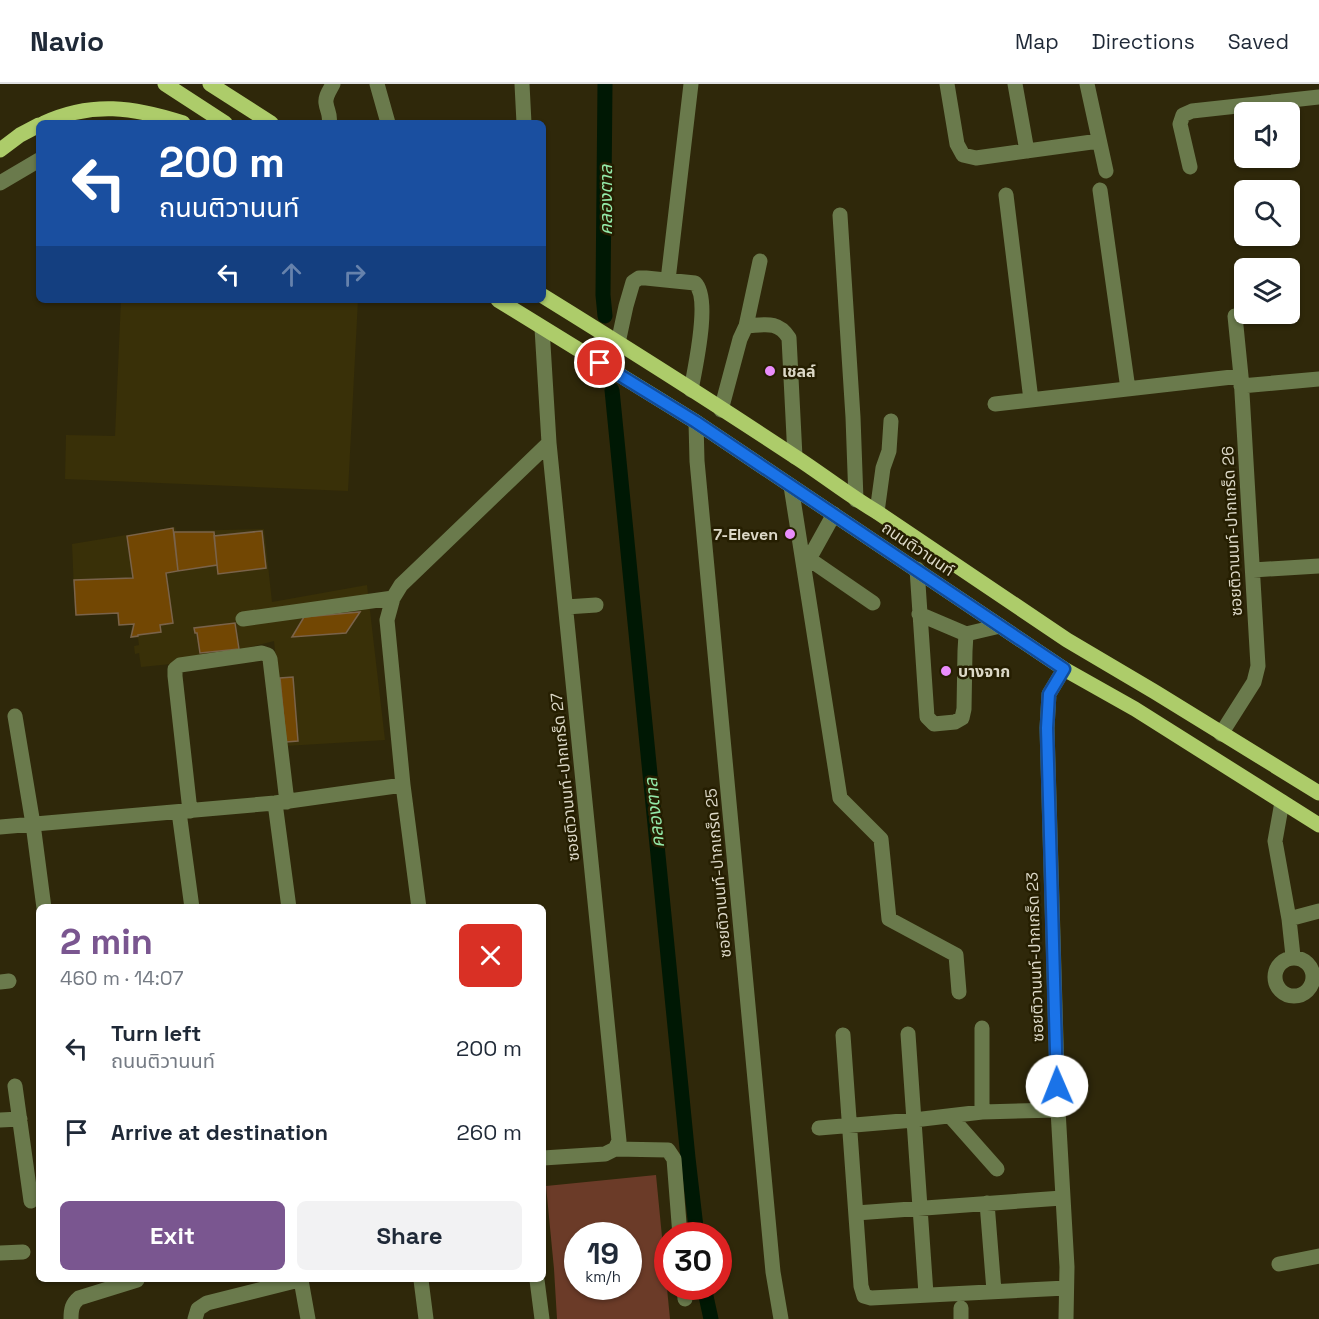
<!DOCTYPE html>
<html lang="en">
<head>
<meta charset="utf-8">
<style>
  :root { --surface:#fff; --page:#f2f2f3; --text:#1f2937; --muted:#747a83; --line:#e0e1e3; --accent:#7a5690 }
  body { margin:0; font-family:"Space Grotesk","Noto Sans Thai",sans-serif; background:var(--page); color:var(--text); height:100vh; display:flex; flex-direction:column; font-size:22px; white-space:nowrap }
  * { box-sizing:border-box; margin:0 }
  p { font-size:20px; color:var(--muted) }
  .icon { flex:none; width:33px; height:33px; fill:none; stroke:currentColor; stroke-width:2; stroke-linecap:round; stroke-linejoin:round }
  .map { position:relative; flex:1; overflow:hidden }
  .sheet { position:absolute; left:36px; top:820px; width:510px; height:378px; display:flex; flex-direction:column; background:var(--surface); border-radius:9px; box-shadow:0 2px 4px #0004 }
  .sheet>* { flex:none }
  .banner { position:absolute; left:36px; top:36px; width:510px; height:183px; border-radius:9px; box-shadow:0 2px 4px #0004; background:#1a4fa0; color:#fff; overflow:hidden }
  .fabs { position:absolute; left:1234px; top:18px; display:grid; gap:12px }
  .fabs a { display:grid; place-items:center; width:66px; height:66px; border-radius:9px; background:var(--surface); box-shadow:0 2px 4px #0004; font-size:30px }
  .speed { position:absolute; left:564px; top:1138px; display:flex; gap:12px; font-size:30px; font-weight:700; text-align:center }
  .speed>* { display:grid; place-content:center; width:78px; height:78px; border-radius:50%; background:var(--surface); box-shadow:0 2px 4px #0004; line-height:1 }
  .speed small { font-size:15px; font-weight:400 }
  .speed .limit { border:9px solid #d22; background:#fff; color:#111 }
  .pin { position:absolute; display:grid; place-items:center; width:51px; height:51px; color:#fff; margin:-26px; border:3px solid #fff; border-radius:50%; box-shadow:0 2px 6px #0007 }
  .me { position:absolute; width:66px; margin:-33px; rotate:359deg; stroke-linejoin:round; filter:drop-shadow(0 0 4px #0008) }
  .turn { display:flex; align-items:center; gap:21px; height:126px; padding:0 24px; font-size:27px }
  .turn .icon { width:78px; height:78px; stroke-width:2.5 }
  .turn b { display:block; font-size:42px; line-height:51px }
  .lanes { display:flex; align-items:center; height:57px; padding:0 24px; background:#0003; justify-content:center; gap:30px; direction:ltr }
  .lanes .off { opacity:.35 }
  .round { display:grid; place-items:center; flex:none; width:63px; height:63px; border-radius:9px; background:var(--page) }
  .headline { display:flex; align-items:center; justify-content:space-between; height:102px; padding:0 24px }
  h1 { font-size:36px; font-weight:600; line-height:45px; color:var(--accent) }
  .primary-button { display:flex; gap:12px; margin-top:auto; padding:12px 24px }
  .primary-button a { flex:1; height:69px; border-radius:9px; background:var(--accent); color:#fff; font-size:24px; font-weight:600; line-height:69px; text-align:center }
  .primary-button a+a { background:var(--page); color:var(--text) }
  ul { padding:0; list-style:none }
  li { display:flex; align-items:center; gap:18px; height:84px; padding:0 24px }
  li div { flex:1 }
  li b { display:block; font-size:22px }
  li em { font-style:normal }
  header { display:flex; align-items:center; gap:36px; box-sizing:border-box; height:84px; padding:0 30px; background:var(--surface); border-bottom:2px solid var(--line) }
  header strong { font-size:28px }
  nav { display:flex; gap:33px; margin-inline-start:auto; font-size:21px }
  .map>svg:first-child { display:block }
  .built { fill:#393008 }
  .green { fill:#6b3b28; fill-rule:evenodd }
  .lines { fill:none; stroke-linecap:round; stroke-linejoin:round }
  .canal { stroke:#001804; stroke-width:15 }
  .building { fill:#724703; stroke:#7a634a; stroke-width:1.5 }
  .minor { stroke:#6a7a4c; stroke-width:15 }
  .major { stroke:#adcc6a; stroke-width:15 }
  .route-casing { stroke:#114b97; stroke-width:15 }
  .route { stroke:#1a73e8; stroke-width:10 }
  .poi-dot { fill:#ea8dfc; stroke:#251e01; stroke-width:2 }
  .labels { text-anchor:middle; dominant-baseline:central; stroke-width:5; stroke-linejoin:round; paint-order:stroke }
  .poi-label { font-size:16px; font-weight:bold; fill:#dcd8c7; stroke:#251e01; text-anchor:start }
  .street-label { font-size:16px; fill:#dcd8c7; stroke:#251e01 }
  .water-label { font-size:18px; font-style:italic; fill:#94eaa9; stroke:#251e01 }
</style>
</head>
<body>
<header>
<strong>Navio</strong>
<nav><a>Map</a><a>Directions</a><a>Saved</a></nav>
</header>
<div class="map">
<svg width="1319" height="1235" viewBox="0 0 1319 1235">
  <rect width="100%" height="100%" fill="#2f280a"/>
  <!-- built -->
  <path class="built" d="M121,216H358L348,407L65,395L66,351L115,352Z
    M175,443L176,447L264,445L272,518L367,501L385,656L285,662L274,557L191,578L141,583L139,569L135,570L134,562L139,561L138,554H130L132,541L118,542L117,530L75,531L72,460Z"/>
  <!-- green -->
  <path class="green" d="M656,1091L670,1235H557L554,1185L546,1102ZM578,1152H628V1203H578Z"/>
  <g class="lines">
    <!-- canal -->
    <path class="canal" d="M605,232L603,211L605,0
      M612,306L688,1074L697,1152
      M704,1203L711,1235"/>
  </g>
  <!-- building -->
  <path class="building" d="M173,444L178,487L166,489L173,539L160,541L161,548L138,551V552L131,553L134,540L119,541L118,529L76,531L74,496L133,494L127,452Z
    M262,447L266,484L218,490L214,452Z
    M174,448H214L217,481L178,487Z
    M360,528L346,549L292,553L304,533Z
    M235,539L239,565L200,569L197,549H195L194,544Z
    M293,593L298,657L286,658L280,594Z"/>
  <g class="lines">
    <!-- minor -->
    <path class="minor" d="M377,0L388,39
      M522,0L524,39
      M947,0L957,60L963,71L976,74L1099,57
      M1015,0L1027,67
      M1087,0L1106,87
      M329,39C331,31 327,27 326,19C325,12 330,6 333,0
      M1190,83L1180,40L1183,31L1192,27L1319,13
      M0,99L39,76
      M1100,106L1128,305
      M1006,111L1031,316
      M840,131L853,333L856,416
      M668,196L691,0
      M746,242L760,177
      M542,244L549,359L619,1057L615,1065L605,1070L543,1074
      M618,259L626,222L633,198L639,194H646L695,199C711,214 695,284 691,306
      M1241,302L1319,295
      M995,320L1241,292
      M721,326L740,255L746,242C764,241 778,236 789,254L795,373
      M696,338L697,377L773,1188L781,1235
      M791,402L840,714L881,755L889,835L956,871L959,908
      M877,428L883,384L889,367L891,337
      M834,430L809,475L873,519
      M917,485L927,633L934,640L955,638L962,634L964,625L965,567L966,550L1000,542
      M1253,486L1319,482
      M566,523L596,521
      M919,530L966,550
      M243,535L393,514
      M1064,585L1049,610L1047,644L1058,1026L1067,1183L1066,1235
      M15,632L33,740L44,824
      M1221,650L1254,598L1258,582L1241,292L1235,232
      M1282,718L1275,757L1289,835L1293,872
      M275,719L289,824
      M190,727L175,592V585L180,581L262,569L268,571L270,575L287,718
      M179,728L192,824
      M0,743L275,719L403,701
      M419,824L403,701L387,536L393,514L401,501L549,359
      M1289,835L1319,827
      M1275 893a19 19 0 1 1 38 0a19 19 0 1 1-38 0Z
      M0,898L9,897
      M908,950L926,1210
      M843,951L861,1202L864,1212L871,1214L1066,1204
      M15,1002L31,1117
      M982,1028V944
      M950,1032L997,1085
      M0,1036L20,1035
      M819,1044L914,1036L982,1028L1058,1026
      M615,1065L668,1066L674,1075L680,1152
      M987,1119L994,1207
      M856,1129L1062,1114
      M0,1169L23,1168
      M1279,1180L1319,1172
      M301,1196L308,1235
      M421,1196L426,1235
      M537,1196L542,1235
      M684,1203L685,1215
      M961,1224V1235
      M71,1235C71,1225 72,1220 79,1214L137,1196
      M195,1235L198,1225L207,1219L299,1196"/>
    <!-- major -->
    <path class="major" d="M165,0L225,39
      M210,0L271,39
      M44,39C92,17 134,23 183,39
      M0,66L20,51L39,41
      M543,212C627,264 711,317 794,372C822,390 848,411 877,428L1067,556L1155,608L1319,709
      M498,216L696,338L1064,585L1135,625L1319,741"/>
  </g>
  <g class="lines">
    <defs>
      <path id="route" d="M600,279L696,338L1064,585L1049,610L1047,644L1057,1002"/>
    </defs>
    <!-- route casing -->
    <use href="#route" class="route-casing"/>
    <!-- route -->
    <use href="#route" class="route"/>
  </g>
  <!-- markers -->
  <g class="poi-dot">
    <circle cx="770" cy="287" r="6"/>
    <circle cx="790" cy="450" r="6"/>
    <circle cx="946" cy="587" r="6"/>
  </g>
  <g class="labels">
    <!-- poi labels -->
    <g class="poi-label">
      <text x="782" y="287">เชลล์</text>
      <text x="778" y="450" text-anchor="end">7-Eleven</text>
      <text x="958" y="587">บางจาก</text>
    </g>
    <!-- street labels -->
    <g class="street-label">
      <text transform="translate(1232 447) rotate(-93)">ซอยติวานนท์-ปากเกร็ด 26</text>
      <text transform="translate(918 465) rotate(34)">ถนนติวานนท์</text>
      <text transform="translate(565 693) rotate(-96)">ซอยติวานนท์-ปากเกร็ด 27</text>
      <text transform="translate(718 789) rotate(-95)">ซอยติวานนท์-ปากเกร็ด 25</text>
      <text transform="translate(1035 873) rotate(-92)">ซอยติวานนท์-ปากเกร็ด 23</text>
    </g>
    <!-- water labels -->
    <g class="water-label">
      <text transform="translate(605 116) rotate(-90)">คลองตาล</text>
      <text transform="translate(654 729) rotate(-96)">คลองตาล</text>
    </g>
  </g>
</svg>
<div class="fabs">
<a><svg class="icon" aria-label="sound" viewBox="0 0 24 24"><path d="M4 9h4l5-4v14l-5-4H4zM17 9q2 3 0 6"/></svg></a>
<a><svg class="icon" aria-label="search" viewBox="0 0 24 24"><circle cx="10" cy="10" r="6"/><path d="M15 15l6 6"/></svg></a>
<a><svg class="icon" aria-label="layers" viewBox="0 0 24 24"><path d="M12 4l9 5-9 5-9-5zM3 14l9 5 9-5"/></svg></a>
</div>
<div class="speed"><div>19<small>km/h</small></div><div class="limit">30</div></div>
<div class="pin" style="left:600px;top:279px;background:#d93025"><svg class="icon" aria-label="arrive" viewBox="0 0 24 24"><path d="M6 21V4h12l-3 4 3 4H6"/></svg></div>
<svg class="me" style="left:1057px;top:1002px" viewBox="-20 -20 40 40"><circle r="19" fill="#fff"/><path d="M0-13L10 11 0 6-10 11z" fill="#1a73e8"/></svg>
<div class="banner">
<div class="turn"><svg class="icon" aria-label="left" viewBox="0 0 24 24"><path d="M17 20v-9H6M10 6l-5 5 5 5"/></svg><div><b>200 m</b>ถนนติวานนท์</div></div>
<div class="lanes"><svg class="icon" aria-label="left" viewBox="0 0 24 24"><path d="M17 20v-9H6M10 6l-5 5 5 5"/></svg><svg class="icon off" aria-label="ahead" viewBox="0 0 24 24"><path d="M12 20V5M6 11l6-6 6 6"/></svg><svg class="icon off" aria-label="right" viewBox="0 0 24 24"><path d="M7 20v-9h11M14 6l5 5-5 5"/></svg></div>
</div>
<section class="sheet">
<div class="headline"><div><h1>2 min</h1><p>460 m · 14:07</p></div><a class="round" style="background:#d93025;color:#fff"><svg class="icon" aria-label="close" viewBox="0 0 24 24"><path d="M6 6l12 12M18 6L6 18"/></svg></a></div>
<ul>
<li><svg class="icon" aria-label="left" viewBox="0 0 24 24"><path d="M17 20v-9H6M10 6l-5 5 5 5"/></svg><div><b>Turn left</b><p>ถนนติวานนท์</p></div><em>200 m</em></li>
<li><svg class="icon" aria-label="arrive" viewBox="0 0 24 24"><path d="M6 21V4h12l-3 4 3 4H6"/></svg><div><b>Arrive at destination</b></div><em>260 m</em></li>
</ul>
<div class="primary-button"><a>Exit</a><a>Share</a></div>
</section>
</div>
</body>
</html>
